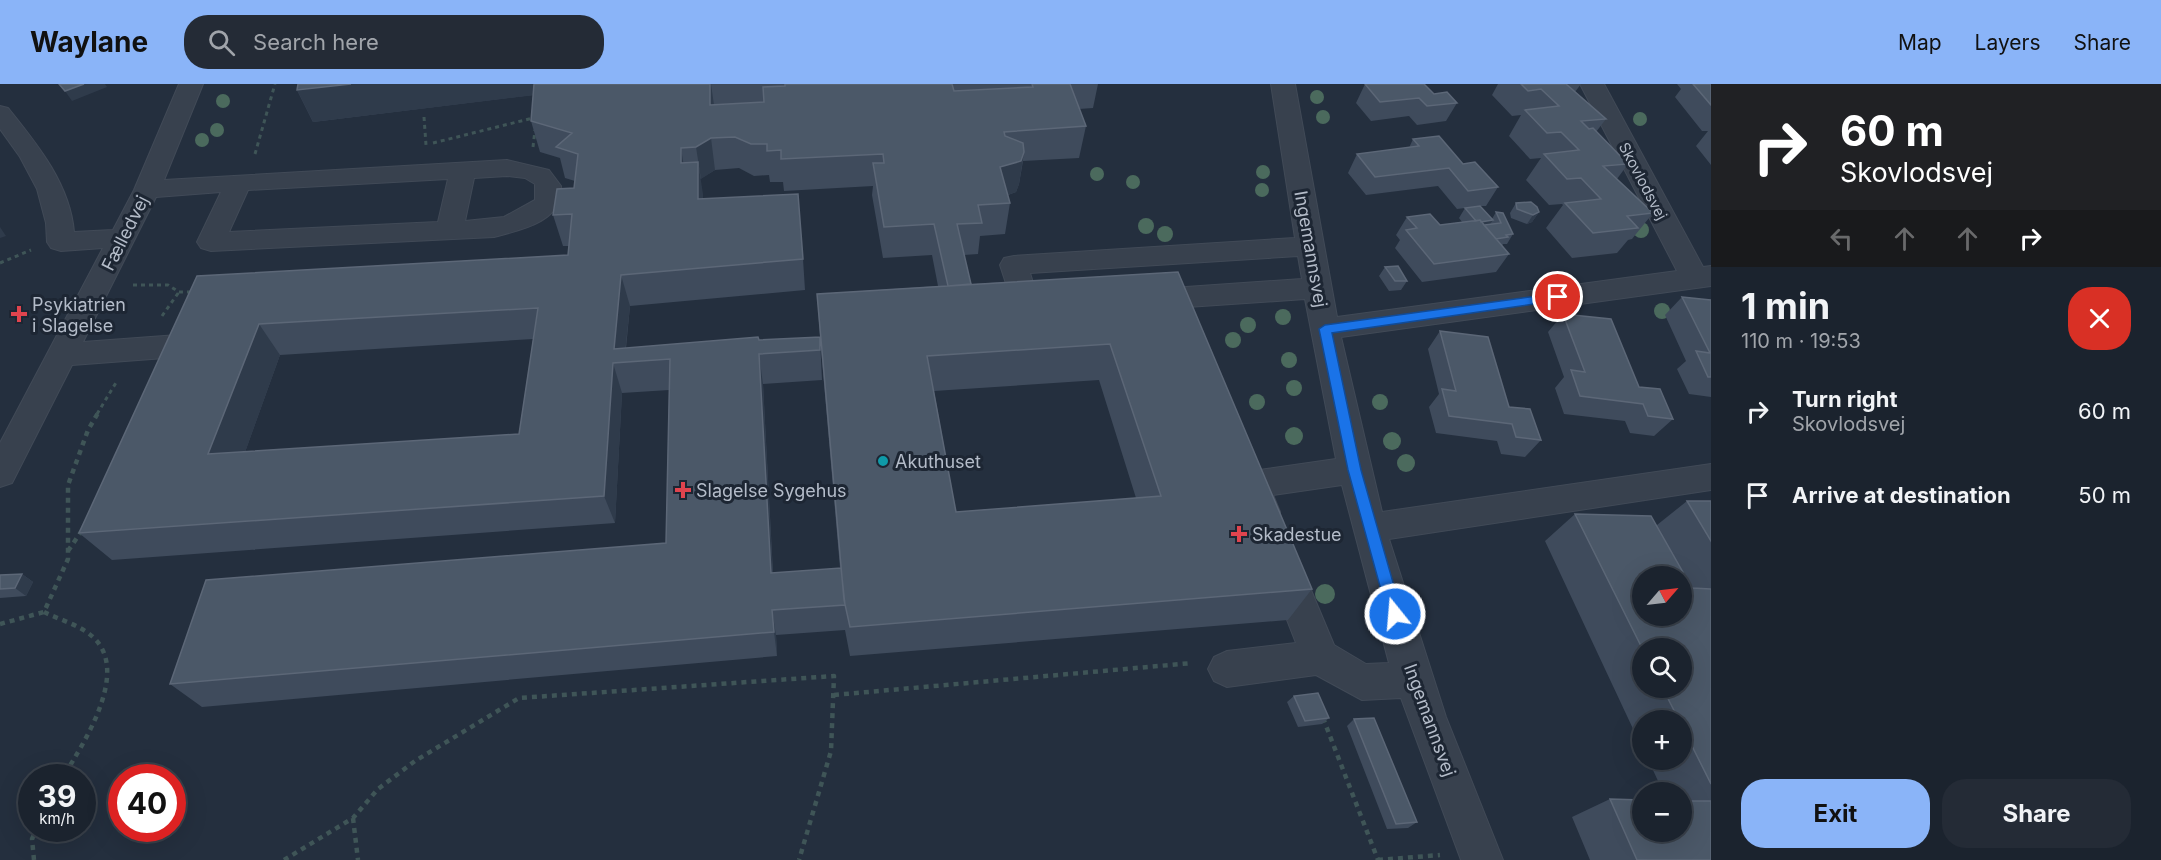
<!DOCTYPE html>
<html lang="en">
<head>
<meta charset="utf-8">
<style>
  :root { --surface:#1b232e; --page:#242b36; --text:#f1f3f6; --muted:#a0a4aa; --line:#39404a; --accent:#8ab4f8 }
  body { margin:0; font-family:Inter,sans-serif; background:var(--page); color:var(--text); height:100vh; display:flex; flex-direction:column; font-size:22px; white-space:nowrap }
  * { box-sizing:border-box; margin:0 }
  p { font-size:20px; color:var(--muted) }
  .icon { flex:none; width:33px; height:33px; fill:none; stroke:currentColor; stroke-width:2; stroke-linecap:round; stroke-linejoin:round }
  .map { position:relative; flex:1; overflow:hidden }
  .panel { display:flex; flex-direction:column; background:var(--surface); width:450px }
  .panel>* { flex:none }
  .top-card { background:#202124; color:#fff; overflow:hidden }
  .needle { width:39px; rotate:62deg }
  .tools { position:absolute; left:1632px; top:482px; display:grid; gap:12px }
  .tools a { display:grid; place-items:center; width:60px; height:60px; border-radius:50%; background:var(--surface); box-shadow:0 6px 24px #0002,0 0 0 2px var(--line); font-size:30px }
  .speed { position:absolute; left:18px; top:680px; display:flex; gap:12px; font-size:30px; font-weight:700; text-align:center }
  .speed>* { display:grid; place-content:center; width:78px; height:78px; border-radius:50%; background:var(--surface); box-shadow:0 6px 24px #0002,0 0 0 2px var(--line); line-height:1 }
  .speed small { font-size:15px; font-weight:400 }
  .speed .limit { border:9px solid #d22; background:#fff; color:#111 }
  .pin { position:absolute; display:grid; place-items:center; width:51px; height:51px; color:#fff; margin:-26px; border:3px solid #fff; border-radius:50%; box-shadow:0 2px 6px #0007 }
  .me { position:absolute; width:66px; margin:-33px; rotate:343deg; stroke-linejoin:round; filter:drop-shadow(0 0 4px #0008) }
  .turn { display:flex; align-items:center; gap:21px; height:126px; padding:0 30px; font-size:27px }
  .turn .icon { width:78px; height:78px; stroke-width:2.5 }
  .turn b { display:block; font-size:42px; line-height:51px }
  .lanes { display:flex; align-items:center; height:57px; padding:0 30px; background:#0003; justify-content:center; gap:30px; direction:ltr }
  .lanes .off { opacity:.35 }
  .round { display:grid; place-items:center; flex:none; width:63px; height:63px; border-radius:24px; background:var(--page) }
  .overview { display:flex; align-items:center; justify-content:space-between; height:102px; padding:0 30px }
  h1 { font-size:36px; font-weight:700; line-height:45px }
  .button { display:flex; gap:12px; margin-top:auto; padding:12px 30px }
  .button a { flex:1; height:69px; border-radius:24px; background:var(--accent); color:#111; font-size:24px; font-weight:700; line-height:69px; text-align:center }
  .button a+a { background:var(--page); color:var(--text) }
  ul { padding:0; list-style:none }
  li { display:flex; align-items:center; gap:18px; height:84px; padding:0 30px }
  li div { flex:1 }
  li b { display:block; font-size:22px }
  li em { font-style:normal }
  header { display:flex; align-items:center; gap:36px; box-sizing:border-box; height:84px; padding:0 30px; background:var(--accent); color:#111 }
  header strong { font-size:28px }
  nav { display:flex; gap:33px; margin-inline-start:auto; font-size:21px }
  .search { width:420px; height:54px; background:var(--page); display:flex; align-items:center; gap:15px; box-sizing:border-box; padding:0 21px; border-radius:24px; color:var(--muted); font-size:22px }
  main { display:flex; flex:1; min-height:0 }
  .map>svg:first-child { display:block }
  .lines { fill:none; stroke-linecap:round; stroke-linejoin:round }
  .minor-casing { stroke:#414a57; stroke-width:2 }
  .path-far1 { stroke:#3f5557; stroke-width:3; stroke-dasharray:4 4; stroke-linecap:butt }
  .path { stroke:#3f5557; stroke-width:4.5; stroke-dasharray:5 5; stroke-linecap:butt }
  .minor { fill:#38414e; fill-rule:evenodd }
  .tree { fill:#4b6a5d }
  .wall { fill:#3f4b5c; fill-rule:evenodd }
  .shaded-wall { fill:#2f3b4b }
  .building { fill:#4b5868; stroke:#5c6777; stroke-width:1.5; fill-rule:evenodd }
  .route { fill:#1a73e8; stroke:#114b97; stroke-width:1.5 }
  .health-dot { fill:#e0444e; stroke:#1d2633; stroke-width:2 }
  .culture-dot { fill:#0f9aa8; stroke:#1d2633; stroke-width:2 }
  .labels { text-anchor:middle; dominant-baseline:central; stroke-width:6; stroke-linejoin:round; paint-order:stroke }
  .far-street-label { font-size:15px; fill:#b4bcc9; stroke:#1d2633 }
  .street-label { font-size:18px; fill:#b4bcc9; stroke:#1d2633 }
  .poi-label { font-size:18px; fill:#b4bcc9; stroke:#1d2633; text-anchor:start }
</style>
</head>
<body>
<header>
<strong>Waylane</strong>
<div class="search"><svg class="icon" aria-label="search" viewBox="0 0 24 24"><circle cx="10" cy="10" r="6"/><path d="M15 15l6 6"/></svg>Search here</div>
<nav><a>Map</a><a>Layers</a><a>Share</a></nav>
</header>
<main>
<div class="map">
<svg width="1711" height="776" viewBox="0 0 1711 776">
  <rect width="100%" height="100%" fill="#242f3e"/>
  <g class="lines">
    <defs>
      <path id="minor" d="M179,0H203L164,96L507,76L549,86L561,102C565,137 521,146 494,153L211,167L201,164L197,158L221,108L156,113L83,258L178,251L189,254L193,262L189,270L178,273L72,281L12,399L0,403V359L103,164L61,167L51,164L47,158L46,139L37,105L20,73L0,45V22L8,24C37,60 70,100 74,148L113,146L134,106ZM507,92L525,94L535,100V116L504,133L465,137L474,94ZM448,95L438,138L229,148L248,106Z
        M1271,0H1295L1337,233L1677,187L1580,0H1604L1703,183L1711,182V202L1341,253L1382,428L1711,380V406L1389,455L1446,633L1503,776H1461L1401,614L1362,616L1316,591L1227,603L1214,597L1208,585L1214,573L1227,567L1296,559L1265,479L1271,468L1283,464L1295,468L1334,561L1366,580L1389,579L1342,401L1273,411L1280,428L1275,438L1263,442L1251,438L1235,401L1240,391L1252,387L1336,375L1305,215L1143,226L1133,223L1129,216L1133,209L1143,206L1302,195L1298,172L1030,189L1037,212L1053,215L1057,222L1053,229L1026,233L1016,230L1000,181L1004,174L1014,172L1295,154Z"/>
    </defs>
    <!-- minor casing -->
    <use href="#minor" class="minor-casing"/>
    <!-- path-far1 -->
    <path class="path-far1" d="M424,33L426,61
      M433,59L533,34
      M533,63L535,46
      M255,70L275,0
      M0,179L31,166
      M133,201H168L179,208H192
      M162,232L179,208
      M97,330L117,297"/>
    <!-- path -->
    <path class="path" d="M68,467L83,445
      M44,528C60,536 80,541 93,553C131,588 83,660 63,693
      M0,540L44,528L68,475V401L88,346L98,329
      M834,611L1192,579
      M1323,634L1378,776
      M353,734L358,776
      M34,776L32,755L37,744
      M284,776L353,734L378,705L415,677L519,614L834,592L831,667L799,776
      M1378,776L1440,771"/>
    <!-- minor -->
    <use href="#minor" class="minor"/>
  </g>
  <!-- trees -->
  <g class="tree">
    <circle cx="1317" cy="13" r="7"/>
    <circle cx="223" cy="17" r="7"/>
    <circle cx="1323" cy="33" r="7"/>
    <circle cx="1640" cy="35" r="7"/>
    <circle cx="217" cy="46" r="7"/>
    <circle cx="202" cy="56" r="7"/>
    <circle cx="1263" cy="88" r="7"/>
    <circle cx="1097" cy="90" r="7"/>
    <circle cx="1133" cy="98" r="7"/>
    <circle cx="1262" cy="106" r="7"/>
    <circle cx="1146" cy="142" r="8"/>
    <circle cx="1641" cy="146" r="8"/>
    <circle cx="1165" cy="150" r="8"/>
    <circle cx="1662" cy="227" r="8"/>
    <circle cx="1283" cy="233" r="8"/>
    <circle cx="1248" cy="241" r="8"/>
    <circle cx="1233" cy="256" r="8"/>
    <circle cx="1289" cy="276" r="8"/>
    <circle cx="1294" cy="304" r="8"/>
    <circle cx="1257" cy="318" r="8"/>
    <circle cx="1380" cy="318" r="8"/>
    <circle cx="1294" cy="352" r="9"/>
    <circle cx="1392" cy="357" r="9"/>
    <circle cx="1406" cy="379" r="9"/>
    <circle cx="1325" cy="510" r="10"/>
  </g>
  <!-- wall -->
  <path class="wall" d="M298,0H1098L1093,24L1079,25L1086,42L1079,74L1023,77L1019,100L1016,108L1008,111L1010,119L1005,150L980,152L978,170L964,171L971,200L1178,188L1312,505L1288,536L850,572L845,546L776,551L777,572L202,623L170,600L666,459L669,306L622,309L615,439L112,476L79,449L197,192L568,171L569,162H563L553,131L574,104L575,97L565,94L560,74L540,68L531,37L533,11L313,38L297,6ZM739,84L754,92L769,91L770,98H783L784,107L873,102L872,111L883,174L932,171L938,202L817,210L820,253L626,264L630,222L805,206L803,175L703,115L700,95L715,86ZM820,254L840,484L773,489L763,300L822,296ZM533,255L519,350L245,368L280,271ZM1099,296L1136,414L956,428L934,307Z
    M1365,0L1434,10L1457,19L1446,37L1417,41L1409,32L1371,37L1356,19Z
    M1498,0H1581L1575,8L1606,35L1596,48L1628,80L1617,95L1653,129L1632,155L1628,156L1617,169L1572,174L1546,144L1563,121L1562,120L1549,121L1526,96L1541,74L1530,75L1509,52L1521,31L1512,32L1492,11Z
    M1677,0H1711V81L1696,62L1708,47H1702L1675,13L1681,5Z
    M1413,55L1463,80L1498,103L1486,122H1480L1492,135L1496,128L1513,150L1507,160H1503L1502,162L1509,170L1496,188L1422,198L1395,164L1400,156L1396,151L1407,133L1440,141L1462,138L1459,134L1465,124L1457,125L1438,102L1366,111L1348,89L1357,70L1409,64Z
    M1516,119L1539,128L1532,138L1527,140L1511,134L1510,129Z
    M1385,183L1407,197L1401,206L1389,207L1379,192Z
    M1682,213L1711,216V313L1689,310L1677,285L1686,277L1665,231Z
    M1563,230L1673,335L1654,352L1630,349L1625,337L1564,330L1555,304L1564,293L1548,248Z
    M1440,247L1541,356L1525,373L1501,370L1497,357L1436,349L1429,323L1439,310L1428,265Z
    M1687,417H1711V776H1590L1572,733L1610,715L1682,747V708H1663L1648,675H1682V636H1642V664L1545,457L1575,430L1657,441ZM1642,564L1682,603H1642Z
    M22,490L33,498L26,512L0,514V491Z
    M1294,612L1329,634L1322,640L1298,643L1287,618Z
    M1354,635L1417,738L1408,744L1387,745L1347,642Z"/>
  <!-- shaded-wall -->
  <path class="shaded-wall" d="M84,0H105L107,3L72,17L65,7Z
    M351,0H542L544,10L313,38L297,6Z
    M710,0H711L714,21H710Z
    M711,54L715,86L701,95L696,63Z
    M681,64L686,96L681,79Z
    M1024,68L1019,100L1016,108L996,115L1000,83Z
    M698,78L703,110V147L698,115Z
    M1539,128L1532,138L1527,140L1533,131Z
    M1493,136L1486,146L1477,139Z
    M0,143L6,152L0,154Z
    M621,191L630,222L624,278L614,265Z
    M259,240L280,271L234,399L208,370Z
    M759,270L763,300L774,515L771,489Z
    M613,279L622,309L615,439L604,412Z
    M22,490L33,498L26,512L15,504Z
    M772,526L776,551L777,572L774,548Z"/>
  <!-- building -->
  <path class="building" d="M59,0H84L65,7Z
    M298,0H351L297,6Z
    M534,0H710V21L764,18L763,3L785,2V0H952L954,7L1033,3L1032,0H1070L1086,42L1004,48L1005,52L1023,59L1024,68L1021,77L1000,83L1010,119L978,121L982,139L957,140L971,200L948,202L934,140L884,143L873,79H884L883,70L781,75V66L767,67V60H751L735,53L711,54L696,63L681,64V79L698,78V115L798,110L803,175L621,191L614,265L758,253L759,256L820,253V266L759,270L771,489L841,484L845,521L772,526L774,548L170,600L206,496L666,459L670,275L613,279L604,412L79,449L197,192L568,171L572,130L553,131L557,105L574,104L578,70L556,63L572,49L531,37ZM538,224L519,350L208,370L259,240Z
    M1365,0H1424L1434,10L1447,8L1457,19L1427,22L1419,14L1380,18Z
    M1521,0H1566L1606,35L1581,37L1589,45L1593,44L1628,80L1603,82L1653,129L1627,132L1638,144L1593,149L1565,119L1601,115L1581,94L1567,95L1544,70L1579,66L1561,48L1547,49L1525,26L1559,22L1541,5L1528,7Z
    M1693,0H1711V21Z
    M1439,52L1463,80L1475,78L1498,103L1468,107L1449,84L1375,93L1357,70L1419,62L1413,55Z
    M1531,118L1537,123L1539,128L1533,131L1517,125L1516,119Z
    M1480,122L1493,136L1481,138L1480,136L1476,137L1465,124Z
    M1496,128L1503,129L1513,150L1506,151L1508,153L1496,155L1484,141L1501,139Z
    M1430,130L1440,141L1480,136L1509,170L1434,180L1406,146L1417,144L1407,133Z
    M1398,182L1407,197H1395L1385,183Z
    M1178,188L1312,505L850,543L844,516L817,210ZM1110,260L1161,412L956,428L927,272Z
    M1682,213L1711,216V293H1708L1696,267L1710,269Z
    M1563,230L1611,235L1639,303L1660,305L1673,335L1648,332L1643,320L1580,312L1571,286L1585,288Z
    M1440,247L1488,253L1509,323L1530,325L1541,356L1516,353L1512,340L1449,332L1442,305L1456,307Z
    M1687,417H1711V457Z
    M1575,430L1651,432L1692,504L1711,505V700L1682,642V636H1679L1662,603H1682V564H1642ZM1642,492H1682V531H1642Z
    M22,490L15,504L0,505V491Z
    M1318,609L1329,634L1305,637L1294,612Z
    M1374,634L1417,738L1396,740L1354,635Z
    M1610,715L1642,716V747H1682V717H1711V776H1637Z"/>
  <!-- route -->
  <path class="route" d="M1558,209L1562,211V216L1332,249L1361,386L1402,530L1395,537L1389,535L1348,386L1319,245L1325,241Z"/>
  <!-- markers -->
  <g class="health-dot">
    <path d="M16 221h6v6h6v6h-6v6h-6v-6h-6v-6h6z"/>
    <path d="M680 397h6v6h6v6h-6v6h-6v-6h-6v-6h6z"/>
    <path d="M1236 441h6v6h6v6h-6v6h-6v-6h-6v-6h6z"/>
  </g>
  <circle class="culture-dot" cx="883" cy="377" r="6"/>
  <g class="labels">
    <!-- far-street labels -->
    <g class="far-street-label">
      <text transform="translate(1643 97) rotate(62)">Skovlodsvej</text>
    </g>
    <!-- street labels -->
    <g class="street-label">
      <text transform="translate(125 149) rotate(-63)">Fælledvej</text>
      <text transform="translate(1311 165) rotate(80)">Ingemannsvej</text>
      <text transform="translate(1430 636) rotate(70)">Ingemannsvej</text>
    </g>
    <!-- poi labels -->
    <g class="poi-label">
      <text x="32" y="220">Psykiatrien<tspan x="32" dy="21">i Slagelse</tspan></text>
      <text x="895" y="377">Akuthuset</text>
      <text x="696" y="406">Slagelse Sygehus</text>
      <text x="1252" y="450">Skadestue</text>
    </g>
  </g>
</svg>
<div class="tools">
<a><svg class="needle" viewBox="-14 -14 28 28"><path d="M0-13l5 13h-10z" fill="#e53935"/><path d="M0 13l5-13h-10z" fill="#a0a4aa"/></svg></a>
<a><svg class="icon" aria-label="search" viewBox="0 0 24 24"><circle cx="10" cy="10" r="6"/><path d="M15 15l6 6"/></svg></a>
<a>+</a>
<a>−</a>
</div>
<div class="speed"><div>39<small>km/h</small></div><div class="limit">40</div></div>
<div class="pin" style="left:1558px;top:213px;background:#d93025"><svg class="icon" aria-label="arrive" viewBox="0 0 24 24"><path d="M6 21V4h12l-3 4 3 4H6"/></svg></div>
<svg class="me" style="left:1395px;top:530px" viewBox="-20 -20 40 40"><circle r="17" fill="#1a73e8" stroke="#fff" stroke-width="3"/><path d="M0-11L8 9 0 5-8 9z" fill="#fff"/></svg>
</div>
<section class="panel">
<div class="top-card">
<div class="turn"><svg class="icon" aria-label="right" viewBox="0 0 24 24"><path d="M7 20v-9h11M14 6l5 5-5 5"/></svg><div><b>60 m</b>Skovlodsvej</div></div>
<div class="lanes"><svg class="icon off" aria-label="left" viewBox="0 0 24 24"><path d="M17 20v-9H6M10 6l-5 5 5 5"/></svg><svg class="icon off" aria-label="ahead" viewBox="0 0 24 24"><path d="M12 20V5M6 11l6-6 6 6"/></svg><svg class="icon off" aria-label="ahead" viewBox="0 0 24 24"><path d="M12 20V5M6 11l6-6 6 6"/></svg><svg class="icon" aria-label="right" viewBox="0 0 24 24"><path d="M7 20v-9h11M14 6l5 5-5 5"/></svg></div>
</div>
<div class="overview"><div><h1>1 min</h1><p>110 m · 19:53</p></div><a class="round" style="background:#d93025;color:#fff"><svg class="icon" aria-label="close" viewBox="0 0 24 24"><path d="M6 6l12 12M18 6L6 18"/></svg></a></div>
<ul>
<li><svg class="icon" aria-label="right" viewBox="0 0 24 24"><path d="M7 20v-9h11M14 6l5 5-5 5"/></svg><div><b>Turn right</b><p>Skovlodsvej</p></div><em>60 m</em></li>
<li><svg class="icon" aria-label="arrive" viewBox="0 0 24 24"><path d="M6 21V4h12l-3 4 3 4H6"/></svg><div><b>Arrive at destination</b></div><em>50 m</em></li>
</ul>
<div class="button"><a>Exit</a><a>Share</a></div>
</section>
</main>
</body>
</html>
